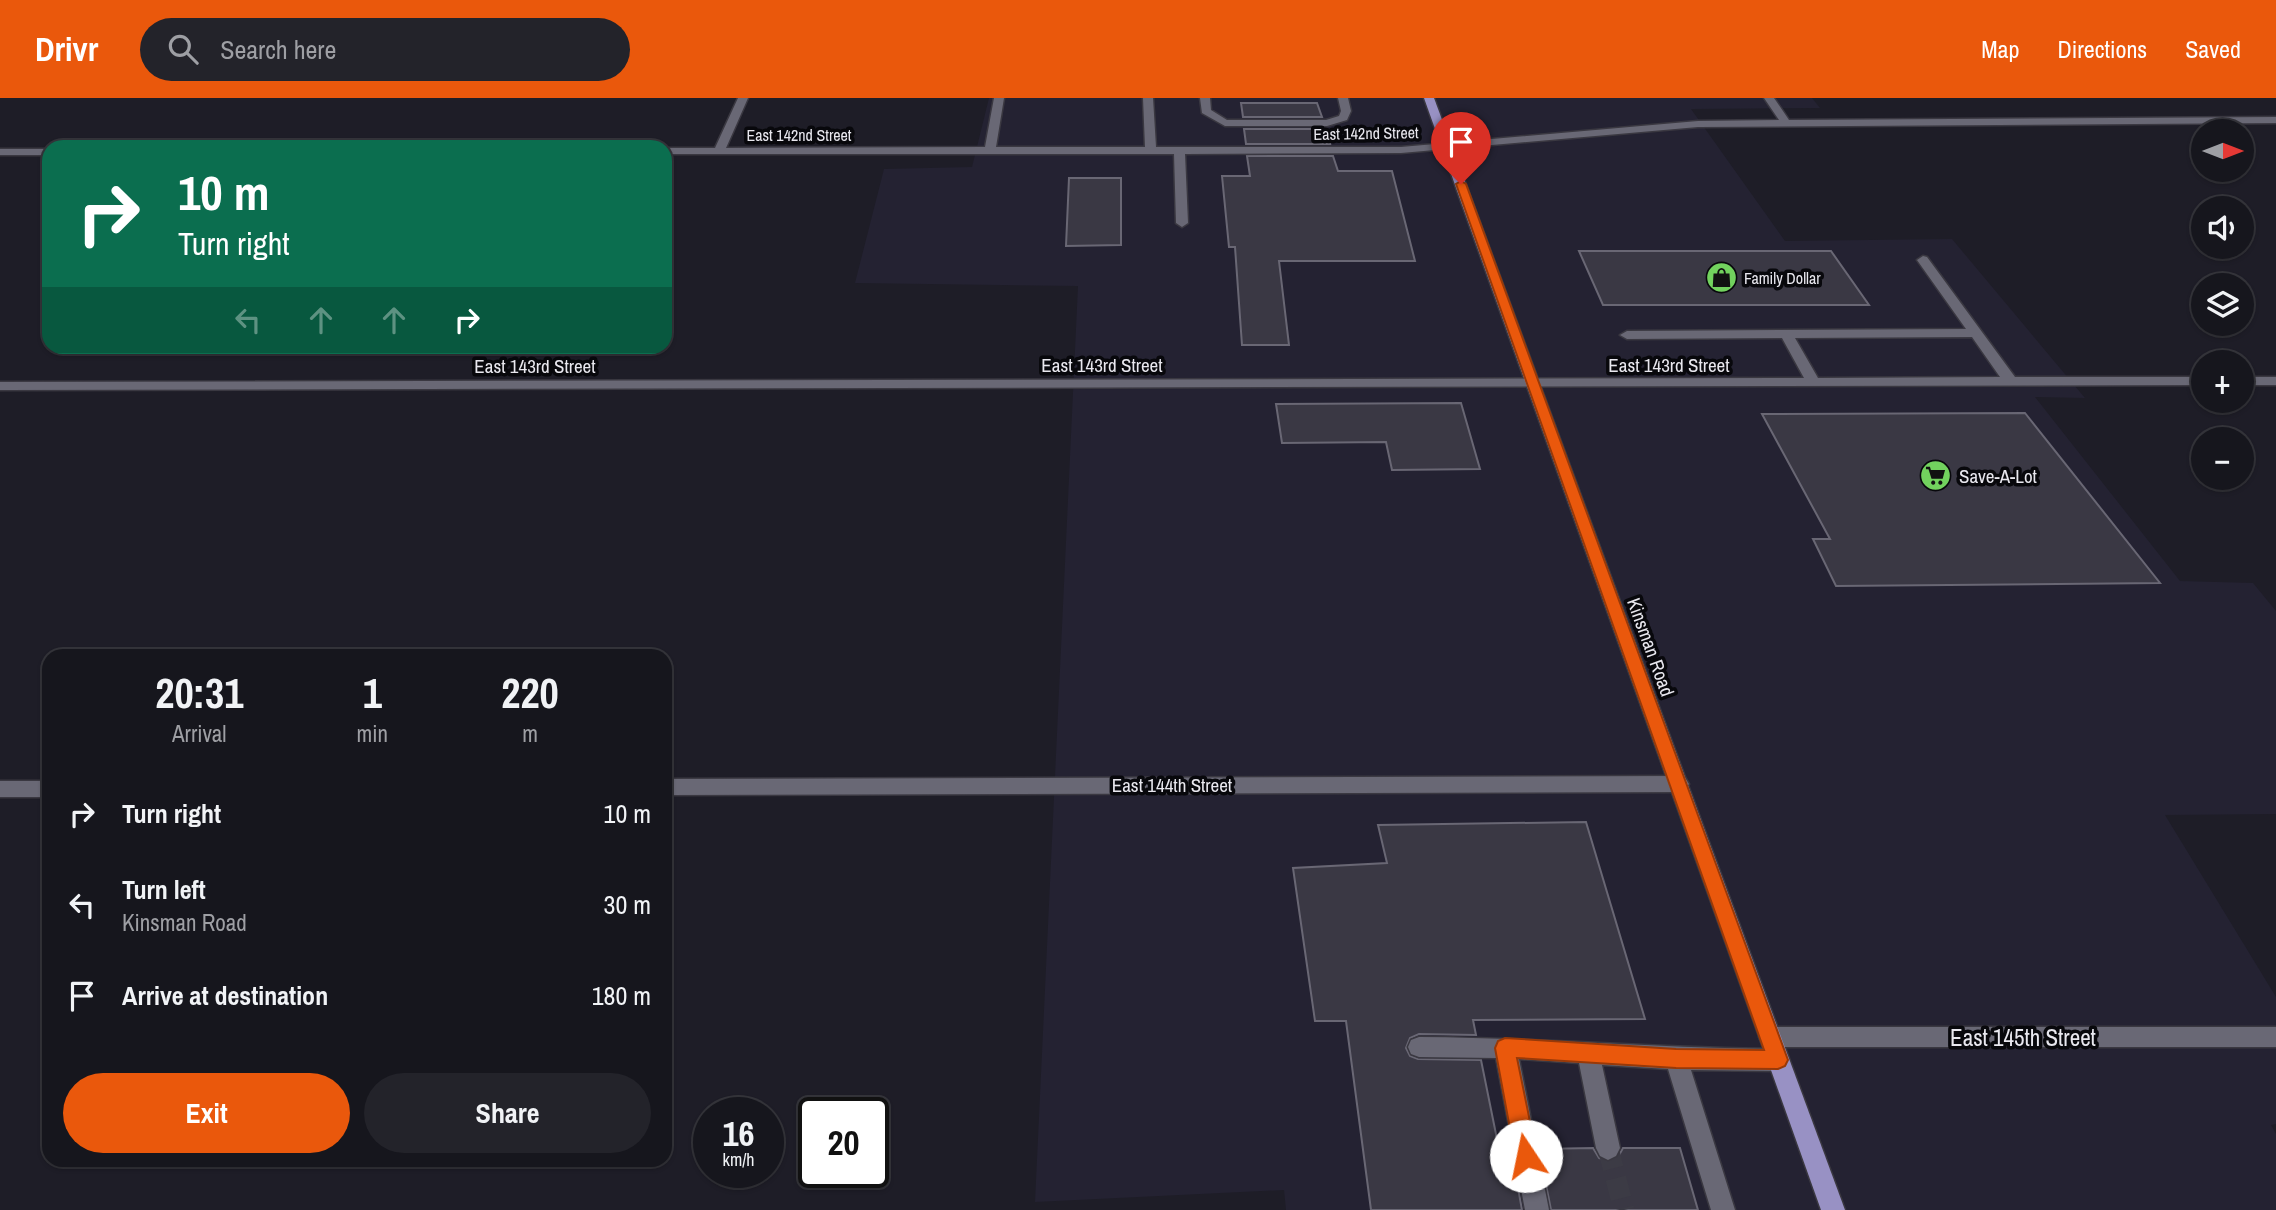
<!DOCTYPE html>
<html lang="en">
<head>
<meta charset="utf-8">
<style>
  :root { --surface:#16161d; --page:#23232a; --text:#f1f3f6; --muted:#9e9fa4; --line:#35353b; --accent:#ea580c }
  body { margin:0; font-family:"Archivo Narrow",sans-serif; background:var(--page); color:var(--text); height:100vh; display:flex; flex-direction:column; font-size:26px; white-space:nowrap }
  * { box-sizing:border-box; margin:0 }
  p { font-size:23px; color:var(--muted) }
  .icon { flex:none; width:38px; height:38px; fill:none; stroke:currentColor; stroke-width:2; stroke-linecap:round; stroke-linejoin:round }
  .map { position:relative; flex:1; overflow:hidden }
  .sheet { position:absolute; left:42px; top:551px; width:630px; height:518px; display:flex; flex-direction:column; background:var(--surface); border-radius:21px; box-shadow:0 2px 5px #0004,0 0 0 2px var(--line) }
  .sheet>* { flex:none }
  .guide { position:absolute; left:42px; top:42px; width:630px; height:214px; border-radius:21px; box-shadow:0 2px 5px #0004,0 0 0 2px var(--line); background:#0b6e4f; color:#fff; overflow:hidden }
  .needle { width:46px; rotate:90deg }
  .controls { position:absolute; left:2191px; top:21px; display:grid; gap:14px }
  .controls a { display:grid; place-items:center; width:63px; height:63px; border-radius:50%; background:var(--surface); box-shadow:0 2px 5px #0004,0 0 0 2px var(--line); font-size:35px }
  .speed { position:absolute; left:693px; top:999px; display:flex; gap:14px; font-size:35px; font-weight:700; text-align:center }
  .speed>* { display:grid; place-content:center; width:91px; height:91px; border-radius:50%; background:var(--surface); box-shadow:0 2px 5px #0004,0 0 0 2px var(--line); line-height:1 }
  .speed small { font-size:18px; font-weight:400 }
  .speed .limit { border:4px solid #111; border-radius:10px; background:#fff; color:#111 }
  .pin { position:absolute; display:grid; place-items:center; width:60px; height:60px; color:#fff; margin:-72px -30px; border-radius:50% 50% 50% 0; rotate:-45deg; box-shadow:0 0 7px #0007 }
  .pin .icon { rotate:45deg }
  .me { position:absolute; width:77px; margin:-38px; rotate:349deg; stroke-linejoin:round; filter:drop-shadow(0 0 5px #0008) }
  .turn { display:flex; align-items:center; gap:24px; height:147px; padding:0 21px; font-size:32px }
  .turn .icon { width:91px; height:91px; stroke-width:2.5 }
  .turn b { display:block; font-size:49px; line-height:60px }
  .lanes { display:flex; align-items:center; height:66px; padding:0 21px; background:#0003; justify-content:center; gap:35px; direction:ltr }
  .lanes .off { opacity:.35 }
  .eta { display:flex; justify-content:space-evenly; align-items:center; height:119px; text-align:center }
  .eta b { font-size:42px; font-weight:700; line-height:49px }
  .button { display:flex; gap:14px; margin-top:auto; padding:14px 21px }
  .button a { flex:1; height:80px; border-radius:42px; background:var(--accent); color:#fff; font-size:28px; font-weight:700; line-height:80px; text-align:center }
  .button a+a { background:var(--page); color:var(--text) }
  ul { padding:0; list-style:none }
  li { display:flex; align-items:center; gap:21px; height:91px; padding:0 21px }
  li div { flex:1 }
  li b { display:block; font-size:26px }
  li em { font-style:normal }
  header { display:flex; align-items:center; gap:42px; box-sizing:border-box; height:98px; padding:0 35px; background:var(--accent); color:#fff }
  header strong { font-size:33px }
  nav { display:flex; gap:38px; margin-inline-start:auto; font-size:24px }
  .search { width:490px; height:63px; background:var(--page); display:flex; align-items:center; gap:18px; box-sizing:border-box; padding:0 24px; border-radius:38px; color:var(--muted); font-size:26px }
  .map>svg:first-child { display:block }
  .built { fill:#242232 }
  .building { fill:#3a3844; stroke:#696774; stroke-width:2 }
  .lines { fill:none; stroke-linecap:round; stroke-linejoin:round }
  .minor-tunnel { stroke:#3c3b45; stroke-width:21; stroke-dasharray:21 10; stroke-linecap:butt }
  .minor-casing { stroke:#3a3841; stroke-width:3 }
  .major-casing { stroke:#3a3841; stroke-width:3 }
  .minor { fill:#696875; fill-rule:evenodd }
  .major { fill:#9891c4; fill-rule:evenodd }
  .route { fill:#ea580c; stroke:#983908; stroke-width:2 }
  .labels { text-anchor:middle; dominant-baseline:central; stroke-width:7; stroke-linejoin:round; paint-order:stroke }
  .far-street-label { font-size:16px; fill:#e9e8ef; stroke:#08080c }
  .far-poi-label { font-size:16px; fill:#e9e8ef; stroke:#08080c; text-anchor:start }
  .street-label { font-size:19px; fill:#e9e8ef; stroke:#08080c }
  .poi-label { font-size:19px; fill:#e9e8ef; stroke:#08080c; text-anchor:start }
  .near-street-label { font-size:23px; fill:#e9e8ef; stroke:#08080c }
</style>
</head>
<body>
<header>
<strong>Drivr</strong>
<div class="search"><svg class="icon" aria-label="search" viewBox="0 0 24 24"><circle cx="10" cy="10" r="6"/><path d="M15 15l6 6"/></svg>Search here</div>
<nav><a>Map</a><a>Directions</a><a>Saved</a></nav>
</header>
<div class="map">
<svg width="2276" height="1112" viewBox="0 0 2276 1112">
  <rect width="100%" height="100%" fill="#1e1d27"/>
  <!-- built -->
  <path class="built" d="M989,0H1812L1820,10L1691,11L1785,143L1952,141L2085,300L2035,299L2180,483L2253,485L2276,513V716L2165,717L2276,899V1026L2271,1027L2276,1036V1112H1286L1284,1092L1035,1104L1078,188L855,185L884,71L972,69Z"/>
  <!-- building -->
  <path class="building" d="M1241,5H1317L1322,19H1243Z
    M1244,31H1324L1330,46H1246Z
    M1247,58H1333L1338,73H1392L1415,163H1279L1289,247H1242L1235,149H1229L1222,78H1250Z
    M1069,80H1121V147L1066,148Z
    M1579,153H1831L1869,207H1603Z
    M1461,305L1480,371L1392,372L1386,344L1282,345L1276,306Z
    M2025,315L2160,485L1836,488L1813,441H1830L1762,316Z
    M1586,724L1645,921L1473,922L1476,937L1419,936L1410,940L1406,950L1410,958L1418,961L1481,962L1499,1051H1511L1522,1112H1371L1346,923H1315L1293,770L1387,765L1378,727Z
    M1593,1050L1599,1060L1609,1064L1618,1059L1623,1050H1680L1698,1112H1551L1539,1051Z"/>
  <g class="lines">
    <!-- minor-tunnel -->
    <path class="minor-tunnel" d="M1608,1050L1624,1112"/>
    <defs>
      <path id="minor" d="M738,0H748L726,50L985,49L994,0H1004L996,49H1145L1143,0H1153L1156,49H1401L1698,23L1779,22L1764,0H1774L1789,22L2276,19V25L1698,29L1401,55L1185,56L1188,125L1182,129L1176,125L1174,56H665V50H715Z
        M1200,0H1210L1211,12L1227,22H1326L1339,18L1341,13L1338,0H1348L1351,13L1347,22L1327,28H1225L1202,15Z
        M0,51H49V57H0Z
        M1923,158L1927,159L2015,279H2203V287L0,292V284L1804,280L1782,240L1627,241L1620,237L1627,233L1966,231L1917,162ZM1972,239L2000,279L1818,280L1795,240Z
        M2242,279H2276V287H2242Z
        M1679,678L1686,681L1689,686L1686,691L1679,694L665,697V681Z
        M0,683H49V699H0Z
        M1770,929H2276V949H1770L1762,946L1759,939L1762,932Z
        M1419,939C1539,940 1658,950 1778,951L1786,955L1789,962L1786,969L1778,973L1691,972L1735,1112H1711L1668,971L1602,967L1620,1050L1616,1058L1608,1062L1600,1058L1596,1050L1579,965L1519,961L1549,1112H1525L1496,960L1419,959L1411,956L1408,949L1411,942Z"/>
      <path id="major" d="M1424,0H1434L1845,1112H1821Z"/>
    </defs>
    <!-- minor casing -->
    <use href="#minor" class="minor-casing"/>
    <!-- major casing -->
    <use href="#major" class="major-casing"/>
    <!-- minor -->
    <use href="#minor" class="minor"/>
    <!-- major -->
    <use href="#major" class="major"/>
  </g>
  <!-- route -->
  <path class="route" d="M1461,83L1466,86L1788,962L1785,968L1778,971L1676,970L1517,960L1537,1058L1534,1066L1526,1069L1519,1066L1515,1058L1495,950L1498,943L1505,940L1676,951L1764,952L1456,86Z"/>
  <!-- icons -->
  <defs>
    <symbol id="shop-disc" viewBox="-11 -11 22 22"><circle r="9.5" fill="#72d25e" stroke="#08080c"/><path d="M-5-2.5h2.3a2.7 3.5 0 0 1 5.4 0H5L5.5 6h-11ZM-1.5-2.5h3a1.5 2.3 0 0 0-3 0Z" fill="#111"/></symbol>
    <symbol id="supermarket-disc" viewBox="-11 -11 22 22"><circle r="9.5" fill="#72d25e" stroke="#08080c"/><path d="M-6-5.5h2.5l.6 2H6L4.5 2H-2.5L-4.4-4H-6ZM-1.5 3.2a1.3 1.3 0 1 0 .1 0ZM3 3.2a1.3 1.3 0 1 0 .1 0Z" fill="#111"/></symbol>
  </defs>
  <g fill-rule="evenodd">
    <use href="#shop-disc" x="1704" y="162" width="35" height="35"/>
    <use href="#supermarket-disc" x="1918" y="360" width="35" height="35"/>
  </g>
  <g class="labels">
    <!-- far-street labels -->
    <g class="far-street-label">
      <text transform="translate(1366 35) rotate(-1)">East 142nd Street</text>
      <text x="799" y="37">East 142nd Street</text>
    </g>
    <!-- far-poi labels -->
    <g class="far-poi-label">
      <text x="1744" y="180">Family Dollar</text>
    </g>
    <!-- street labels -->
    <g class="street-label">
      <text x="1102" y="267">East 143rd Street</text>
      <text x="1669" y="267">East 143rd Street</text>
      <text x="535" y="268">East 143rd Street</text>
      <text transform="translate(1651 549) rotate(70)">Kinsman Road</text>
      <text x="1172" y="687">East 144th Street</text>
    </g>
    <!-- poi labels -->
    <g class="poi-label">
      <text x="1959" y="378">Save-A-Lot</text>
    </g>
    <!-- near-street labels -->
    <g class="near-street-label">
      <text x="2023" y="939">East 145th Street</text>
    </g>
  </g>
</svg>
<div class="controls">
<a><svg class="needle" viewBox="-14 -14 28 28"><path d="M0-13l5 13h-10z" fill="#e53935"/><path d="M0 13l5-13h-10z" fill="#9e9fa4"/></svg></a>
<a><svg class="icon" aria-label="sound" viewBox="0 0 24 24"><path d="M4 9h4l5-4v14l-5-4H4zM17 9q2 3 0 6"/></svg></a>
<a><svg class="icon" aria-label="layers" viewBox="0 0 24 24"><path d="M12 4l9 5-9 5-9-5zM3 14l9 5 9-5"/></svg></a>
<a>+</a>
<a>−</a>
</div>
<div class="speed"><div>16<small>km/h</small></div><div class="limit">20</div></div>
<div class="pin" style="left:1461px;top:86px;background:#d93025"><svg class="icon" aria-label="arrive" viewBox="0 0 24 24"><path d="M6 21V4h12l-3 4 3 4H6"/></svg></div>
<svg class="me" style="left:1526px;top:1058px" viewBox="-20 -20 40 40"><circle r="19" fill="#fff"/><path d="M0-13L10 11 0 6-10 11z" fill="#ea580c"/></svg>
<div class="guide">
<div class="turn"><svg class="icon" aria-label="right" viewBox="0 0 24 24"><path d="M7 20v-9h11M14 6l5 5-5 5"/></svg><div><b>10 m</b>Turn right</div></div>
<div class="lanes"><svg class="icon off" aria-label="left" viewBox="0 0 24 24"><path d="M17 20v-9H6M10 6l-5 5 5 5"/></svg><svg class="icon off" aria-label="ahead" viewBox="0 0 24 24"><path d="M12 20V5M6 11l6-6 6 6"/></svg><svg class="icon off" aria-label="ahead" viewBox="0 0 24 24"><path d="M12 20V5M6 11l6-6 6 6"/></svg><svg class="icon" aria-label="right" viewBox="0 0 24 24"><path d="M7 20v-9h11M14 6l5 5-5 5"/></svg></div>
</div>
<section class="sheet">
<div class="eta">
<div><b>20:31</b><p>Arrival</p></div>
<div><b>1</b><p>min</p></div>
<div><b>220</b><p>m</p></div>
</div>
<ul>
<li><svg class="icon" aria-label="right" viewBox="0 0 24 24"><path d="M7 20v-9h11M14 6l5 5-5 5"/></svg><div><b>Turn right</b></div><em>10 m</em></li>
<li><svg class="icon" aria-label="left" viewBox="0 0 24 24"><path d="M17 20v-9H6M10 6l-5 5 5 5"/></svg><div><b>Turn left</b><p>Kinsman Road</p></div><em>30 m</em></li>
<li><svg class="icon" aria-label="arrive" viewBox="0 0 24 24"><path d="M6 21V4h12l-3 4 3 4H6"/></svg><div><b>Arrive at destination</b></div><em>180 m</em></li>
</ul>
<div class="button"><a>Exit</a><a>Share</a></div>
</section>
</div>
</body>
</html>
